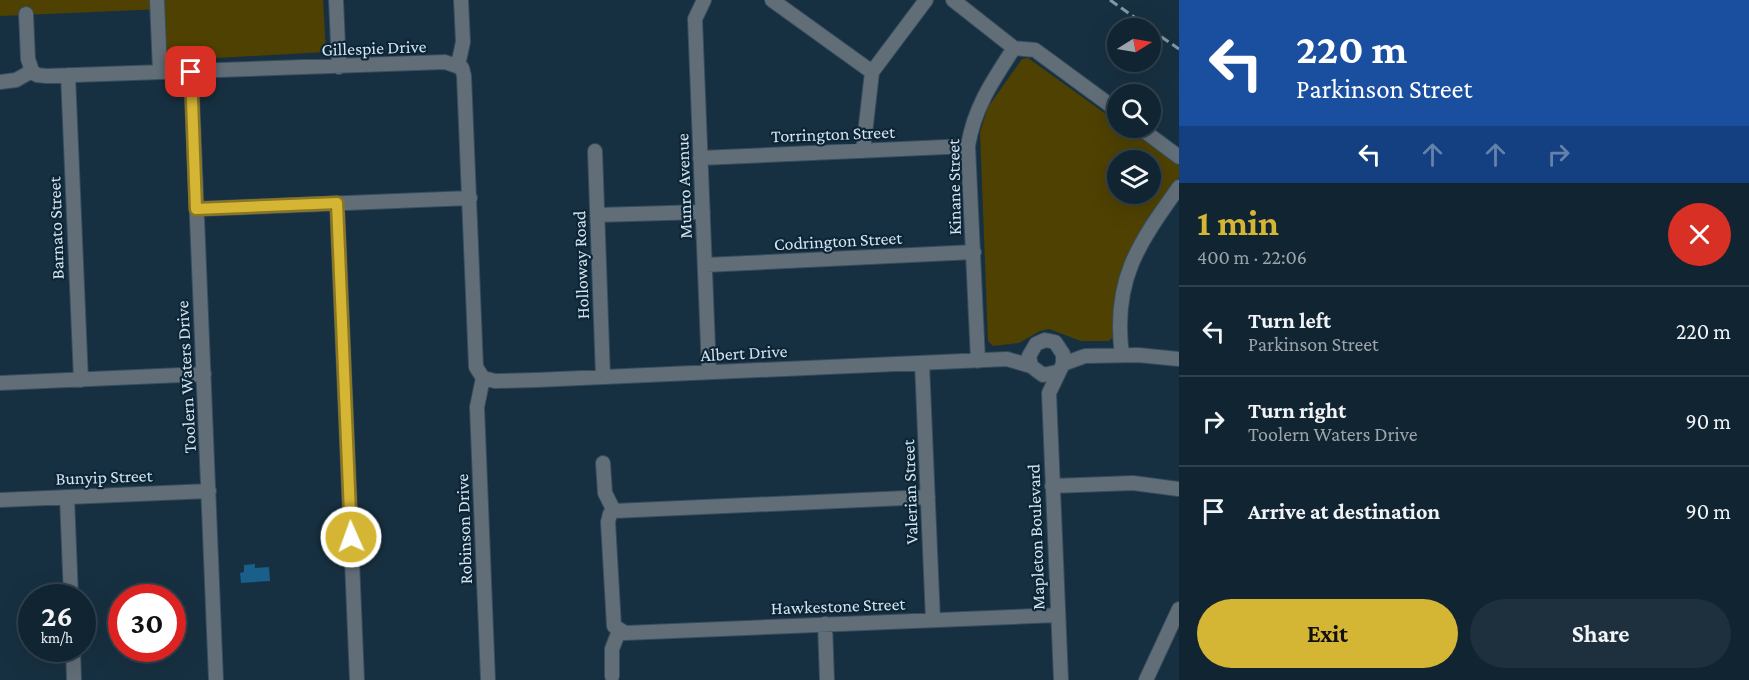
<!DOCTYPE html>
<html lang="en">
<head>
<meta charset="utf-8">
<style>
  :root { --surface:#112431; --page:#1e303d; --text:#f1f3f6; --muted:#9ca4ab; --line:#30414d; --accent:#d5b534 }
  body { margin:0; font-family:"Crimson Pro",serif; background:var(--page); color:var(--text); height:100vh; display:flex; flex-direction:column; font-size:22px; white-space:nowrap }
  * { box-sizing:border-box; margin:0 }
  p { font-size:20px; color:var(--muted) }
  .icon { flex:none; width:33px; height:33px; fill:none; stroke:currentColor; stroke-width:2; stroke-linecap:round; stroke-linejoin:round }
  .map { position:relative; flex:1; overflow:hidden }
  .sheet { display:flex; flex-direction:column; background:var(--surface); width:570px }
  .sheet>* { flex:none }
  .banner { background:#1a4fa0; color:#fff; overflow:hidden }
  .needle { width:39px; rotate:79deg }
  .controls { position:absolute; left:1107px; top:18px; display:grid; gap:12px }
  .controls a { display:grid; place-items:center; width:54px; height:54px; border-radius:50%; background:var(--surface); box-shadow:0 6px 24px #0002,0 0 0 2px var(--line); font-size:30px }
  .speed { position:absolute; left:18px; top:584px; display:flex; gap:12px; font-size:30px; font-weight:700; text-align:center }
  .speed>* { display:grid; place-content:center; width:78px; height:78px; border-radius:50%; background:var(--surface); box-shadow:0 6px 24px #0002,0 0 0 2px var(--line); line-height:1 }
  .speed small { font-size:15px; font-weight:400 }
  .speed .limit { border:9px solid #d22; background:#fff; color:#111 }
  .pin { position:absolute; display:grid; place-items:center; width:51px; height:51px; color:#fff; margin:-26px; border-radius:12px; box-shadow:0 3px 9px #0006 }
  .me { position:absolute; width:66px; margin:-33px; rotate:358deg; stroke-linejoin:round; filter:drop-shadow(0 0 4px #0008) }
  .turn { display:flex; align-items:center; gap:21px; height:126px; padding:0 18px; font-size:27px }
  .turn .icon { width:78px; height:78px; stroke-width:2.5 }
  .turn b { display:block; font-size:42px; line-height:51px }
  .lanes { display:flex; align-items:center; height:57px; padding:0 18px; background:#0003; justify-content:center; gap:30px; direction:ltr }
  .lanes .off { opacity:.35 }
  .round { display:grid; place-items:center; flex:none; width:63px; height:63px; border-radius:32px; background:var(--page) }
  .head { display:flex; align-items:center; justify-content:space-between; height:102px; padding:0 18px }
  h1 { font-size:36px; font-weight:700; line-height:45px; color:var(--accent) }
  .action { display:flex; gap:12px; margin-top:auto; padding:12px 18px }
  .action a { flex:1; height:69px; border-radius:36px; background:var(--accent); color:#111; font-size:24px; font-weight:700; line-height:69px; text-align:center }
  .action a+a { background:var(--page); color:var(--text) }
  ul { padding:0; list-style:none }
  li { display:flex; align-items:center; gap:18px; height:90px; padding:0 18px; border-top:2px solid var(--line) }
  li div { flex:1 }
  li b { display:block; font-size:22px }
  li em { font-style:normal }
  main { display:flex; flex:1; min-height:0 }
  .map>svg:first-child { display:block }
  .green { fill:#4f4102; fill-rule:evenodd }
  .building { fill:#185f8a }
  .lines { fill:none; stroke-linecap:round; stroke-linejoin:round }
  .minor-casing { stroke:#354d5d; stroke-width:16 }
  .minor { stroke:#626e77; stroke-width:14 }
  .rail { stroke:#8497a4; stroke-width:3; stroke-dasharray:9 4.5; stroke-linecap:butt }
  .route-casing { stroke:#8a7622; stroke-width:15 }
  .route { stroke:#d5b534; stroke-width:10 }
  .labels { text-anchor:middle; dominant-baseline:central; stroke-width:4.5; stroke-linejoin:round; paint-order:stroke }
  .street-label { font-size:18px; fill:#d4e3ee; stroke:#0d2637 }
</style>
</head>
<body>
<main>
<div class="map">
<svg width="1179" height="680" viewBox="0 0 1179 680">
  <rect width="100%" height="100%" fill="#173041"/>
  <!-- green -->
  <path class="green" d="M0,0H323L326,52L217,58L211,53L165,55L163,9L0,16Z
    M1028,58L1117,122L1118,128H1126L1179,166V177L1129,252L1122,270L1116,334L1109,341H1081L1049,329L1040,331L1019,343L993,346L988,341L980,132L988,107L1022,59ZM1118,160H1150V194H1118Z"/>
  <!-- building -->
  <path class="building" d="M255,564V568L269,567L270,581L241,583L240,573L244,572V565Z"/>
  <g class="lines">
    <defs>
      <path id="minor" d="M157,0L160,71
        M336,0L339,67
        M704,0L695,19L709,372
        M772,0L872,72
        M953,0L1014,48C993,80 974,108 968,146L978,361
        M26,14L28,59L32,71L37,75L46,76L445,62L462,68L464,76L476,367L483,378
        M1014,48L1035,50L1118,111
        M458,65L463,42L461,0
        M191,72L216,680
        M68,75L81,380
        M0,82L16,80L32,71
        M1140,128L1179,157
        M595,151L603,377
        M863,151L872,72L926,0
        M700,158L968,146
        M337,203L357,680
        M197,209L470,198
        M597,215L703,212
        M705,265L974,252
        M1122,355C1112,281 1138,244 1179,187
        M922,363L933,620
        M1063,364L1085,356L1138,355L1179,359
        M1057,372L1043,375L1031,366L1029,356L1036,344L1045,340L1055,342L1063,354V364L1049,393L1061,680
        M483,378L495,381L537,380L1007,359L1031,366
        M483,378L477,407L488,680
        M0,383L204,374
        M603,463L605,493L614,511
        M1052,486L1133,483L1179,489
        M67,497L71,597
        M928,497L614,511L610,514L608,522L614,626L625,633L1058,615
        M0,500L209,491
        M825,624L827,680
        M73,648L74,680
        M612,676V649L619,631
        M1146,680L1179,609"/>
    </defs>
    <!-- minor casing -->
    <use href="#minor" class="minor-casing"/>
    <!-- minor -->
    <use href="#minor" class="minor"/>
    <!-- rail -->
    <path class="rail" d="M1110,0L1150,28
      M1150,29L1179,49"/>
  </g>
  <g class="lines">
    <defs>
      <path id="route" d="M191,72L196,209L337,203L351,537"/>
    </defs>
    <!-- route casing -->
    <use href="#route" class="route-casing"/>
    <!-- route -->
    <use href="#route" class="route"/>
  </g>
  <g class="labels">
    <!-- street labels -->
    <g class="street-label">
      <text transform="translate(374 48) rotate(-2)">Gillespie Drive</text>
      <text transform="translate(833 134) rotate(-2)">Torrington Street</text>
      <text transform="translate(684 186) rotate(-92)">Munro Avenue</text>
      <text transform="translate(954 187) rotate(-91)">Kinane Street</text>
      <text transform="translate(56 228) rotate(-92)">Barnato Street</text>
      <text transform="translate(838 241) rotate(-3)">Codrington Street</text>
      <text transform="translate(581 265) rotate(-92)">Holloway Road</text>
      <text transform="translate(744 353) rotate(-3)">Albert Drive</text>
      <text transform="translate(186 377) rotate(-93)">Toolern Waters Drive</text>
      <text transform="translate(104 477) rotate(-2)">Bunyip Street</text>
      <text transform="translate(910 492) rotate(-92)">Valerian Street</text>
      <text transform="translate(464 529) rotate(-92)">Robinson Drive</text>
      <text transform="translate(1036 537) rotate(-92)">Mapleton Boulevard</text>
      <text transform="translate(838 606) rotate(-2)">Hawkestone Street</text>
    </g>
  </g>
</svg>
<div class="controls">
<a><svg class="needle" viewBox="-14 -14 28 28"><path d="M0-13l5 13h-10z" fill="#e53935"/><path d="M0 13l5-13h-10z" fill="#9ca4ab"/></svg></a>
<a><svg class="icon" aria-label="search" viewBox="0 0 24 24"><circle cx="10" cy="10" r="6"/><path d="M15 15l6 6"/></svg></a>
<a><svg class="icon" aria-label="layers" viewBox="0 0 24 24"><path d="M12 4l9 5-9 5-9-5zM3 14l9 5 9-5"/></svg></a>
</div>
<div class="speed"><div>26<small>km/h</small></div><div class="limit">30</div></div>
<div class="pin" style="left:191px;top:72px;background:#d93025"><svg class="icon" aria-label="arrive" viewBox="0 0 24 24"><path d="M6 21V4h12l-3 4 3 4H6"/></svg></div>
<svg class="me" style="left:351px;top:537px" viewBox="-20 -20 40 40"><circle r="17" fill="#d5b534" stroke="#fff" stroke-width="3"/><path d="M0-11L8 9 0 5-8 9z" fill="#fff"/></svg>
</div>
<section class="sheet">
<div class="banner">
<div class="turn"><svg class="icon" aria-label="left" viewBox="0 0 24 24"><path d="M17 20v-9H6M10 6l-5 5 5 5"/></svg><div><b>220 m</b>Parkinson Street</div></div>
<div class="lanes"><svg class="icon" aria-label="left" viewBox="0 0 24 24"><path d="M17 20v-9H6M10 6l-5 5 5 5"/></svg><svg class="icon off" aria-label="ahead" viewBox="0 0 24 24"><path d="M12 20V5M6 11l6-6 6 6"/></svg><svg class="icon off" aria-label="ahead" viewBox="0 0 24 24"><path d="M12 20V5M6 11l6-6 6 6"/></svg><svg class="icon off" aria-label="right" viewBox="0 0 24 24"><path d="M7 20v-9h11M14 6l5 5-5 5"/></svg></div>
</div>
<div class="head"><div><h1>1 min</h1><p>400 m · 22:06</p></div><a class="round" style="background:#d93025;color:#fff"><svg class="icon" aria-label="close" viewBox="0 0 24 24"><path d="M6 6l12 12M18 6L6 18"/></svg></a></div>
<ul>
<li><svg class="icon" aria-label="left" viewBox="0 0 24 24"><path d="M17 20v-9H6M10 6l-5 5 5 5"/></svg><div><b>Turn left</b><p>Parkinson Street</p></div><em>220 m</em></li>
<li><svg class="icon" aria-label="right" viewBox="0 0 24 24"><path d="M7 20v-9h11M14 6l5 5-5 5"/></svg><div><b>Turn right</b><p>Toolern Waters Drive</p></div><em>90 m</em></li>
<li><svg class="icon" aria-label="arrive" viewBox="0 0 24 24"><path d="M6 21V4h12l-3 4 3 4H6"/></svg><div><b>Arrive at destination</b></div><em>90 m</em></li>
</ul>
<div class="action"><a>Exit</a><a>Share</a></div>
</section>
</main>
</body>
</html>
